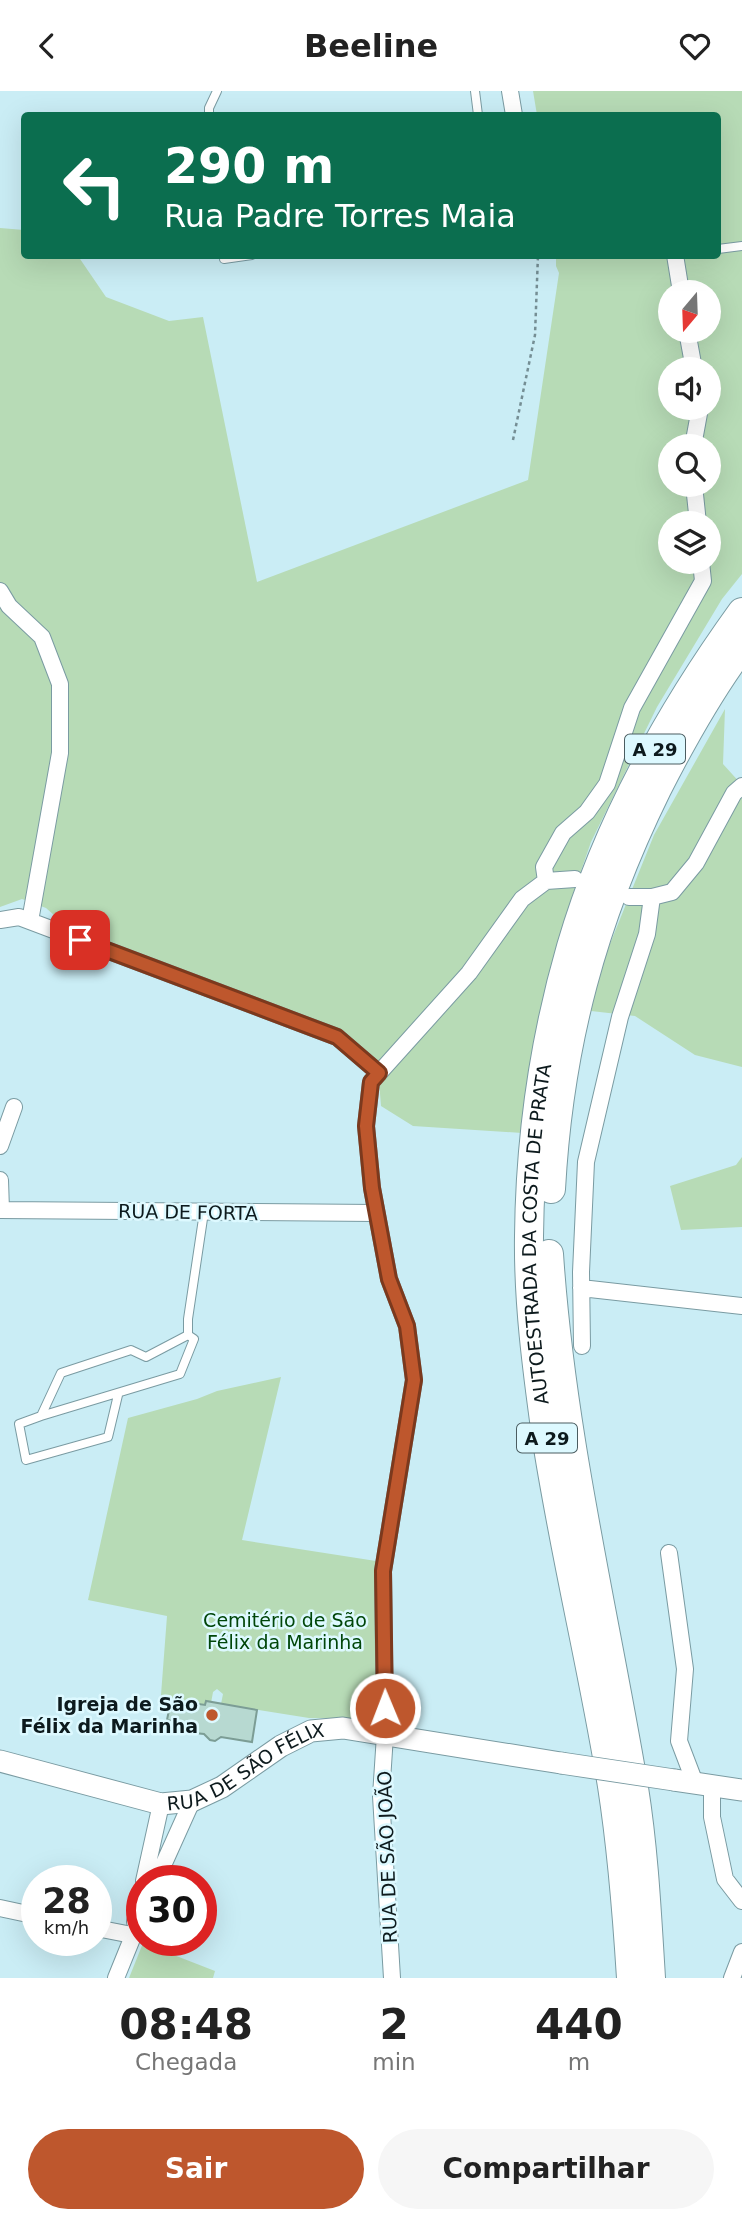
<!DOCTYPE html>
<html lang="pt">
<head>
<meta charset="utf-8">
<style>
  :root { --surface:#fff; --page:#f6f6f6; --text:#222; --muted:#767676; --accent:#be572d }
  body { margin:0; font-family:"DejaVu Sans",sans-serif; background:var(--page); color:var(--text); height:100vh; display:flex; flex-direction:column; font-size:26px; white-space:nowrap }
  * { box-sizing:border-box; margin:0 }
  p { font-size:23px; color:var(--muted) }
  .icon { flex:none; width:38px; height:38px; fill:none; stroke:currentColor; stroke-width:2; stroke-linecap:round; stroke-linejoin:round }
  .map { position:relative; height:1887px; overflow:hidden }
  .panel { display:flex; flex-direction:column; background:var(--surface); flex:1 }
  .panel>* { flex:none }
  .top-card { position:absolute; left:21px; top:21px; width:700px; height:147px; border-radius:7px; box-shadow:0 7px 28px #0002; background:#0b6e4f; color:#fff; overflow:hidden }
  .needle { width:46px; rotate:199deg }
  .fabs { position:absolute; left:658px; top:189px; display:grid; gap:14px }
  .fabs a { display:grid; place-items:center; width:63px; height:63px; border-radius:50%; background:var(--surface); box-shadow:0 7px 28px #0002; font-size:35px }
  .speed { position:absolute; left:21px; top:1774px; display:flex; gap:14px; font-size:35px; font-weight:700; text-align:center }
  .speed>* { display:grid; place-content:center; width:91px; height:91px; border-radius:50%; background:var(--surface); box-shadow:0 7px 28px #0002; line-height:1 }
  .speed small { font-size:18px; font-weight:400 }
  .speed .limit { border:10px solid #d22; background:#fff; color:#111 }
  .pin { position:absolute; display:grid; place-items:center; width:60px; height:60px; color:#fff; margin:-30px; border-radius:14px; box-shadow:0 4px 10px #0006 }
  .me { position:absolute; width:77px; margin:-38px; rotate:359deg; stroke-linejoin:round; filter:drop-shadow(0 0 5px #0008) }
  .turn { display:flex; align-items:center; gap:24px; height:147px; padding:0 28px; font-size:32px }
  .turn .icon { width:91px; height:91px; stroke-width:2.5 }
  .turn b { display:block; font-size:49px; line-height:60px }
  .eta { display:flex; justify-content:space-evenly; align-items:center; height:119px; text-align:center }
  .eta b { font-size:42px; font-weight:700; line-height:49px }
  .button { display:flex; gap:14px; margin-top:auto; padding:14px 28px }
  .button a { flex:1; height:80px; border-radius:42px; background:var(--accent); color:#fff; font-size:28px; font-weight:700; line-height:80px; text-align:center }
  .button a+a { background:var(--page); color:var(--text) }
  header { display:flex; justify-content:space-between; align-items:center; height:91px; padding:0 28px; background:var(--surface); font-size:32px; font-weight:700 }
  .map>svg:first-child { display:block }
  .green { fill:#b7dbb6; fill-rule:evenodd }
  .building { fill:#b7d9d1; stroke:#7c9d95; stroke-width:2 }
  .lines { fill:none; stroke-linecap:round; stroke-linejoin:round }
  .lane-casing { stroke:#7a9ba2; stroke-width:10 }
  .street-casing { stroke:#7a9ba2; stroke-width:18 }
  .secondary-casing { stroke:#7a9ba2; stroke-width:23 }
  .highway-casing { stroke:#7a9ba2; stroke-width:30 }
  .path { stroke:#758e94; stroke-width:2.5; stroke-dasharray:3.5 3.5; stroke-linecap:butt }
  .lane { stroke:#fff; stroke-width:8 }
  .street { stroke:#fff; stroke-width:16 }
  .secondary { stroke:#fff; stroke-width:21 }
  .highway { stroke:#fff; stroke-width:28 }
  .secondary-bridge-casing { stroke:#7a9ba2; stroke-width:23; stroke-linecap:butt }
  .secondary-bridge { stroke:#fff; stroke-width:21 }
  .route-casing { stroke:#7c391d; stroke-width:18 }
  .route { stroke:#be572d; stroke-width:12 }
  .poi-dot { fill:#be572d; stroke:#ddf9ff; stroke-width:2.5 }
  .labels { text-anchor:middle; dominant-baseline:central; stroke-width:5; stroke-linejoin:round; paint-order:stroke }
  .shield { fill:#ddf9ff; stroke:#4b5d61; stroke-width:2 }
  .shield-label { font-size:18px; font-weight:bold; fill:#0d1a1d }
  .street-label { font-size:19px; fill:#0d1a1d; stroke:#ddf9ff }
  .park-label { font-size:19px; fill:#004609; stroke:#ddf9ff }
  .poi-label { font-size:19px; font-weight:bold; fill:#0d1a1d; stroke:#ddf9ff; text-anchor:end }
</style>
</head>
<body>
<header><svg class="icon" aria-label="back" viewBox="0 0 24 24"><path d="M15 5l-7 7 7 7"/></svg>Beeline<svg class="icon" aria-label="heart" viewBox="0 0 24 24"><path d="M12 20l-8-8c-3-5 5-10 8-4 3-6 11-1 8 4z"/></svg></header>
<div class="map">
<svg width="742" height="1887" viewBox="0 0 742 1887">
  <rect width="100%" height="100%" fill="#caedf5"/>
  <!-- green -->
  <path class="green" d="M533,0H742V483L722,508L657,616L591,751L573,803L536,940L522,1042L413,1035L381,1015L379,990L356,952L286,918L64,833L46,817L22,808L0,816V137L24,139V164L78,165L106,206L169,230L203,226L257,491L528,389L559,182L556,175V165L718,164V24H537ZM670,201H709V240H670ZM670,278H709V317H670ZM670,355H709V394H670ZM670,432H709V471H670Z
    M725,618L723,673L742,694V976L695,964L635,925L591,920L599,880L654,744Z
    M742,1066V1136L681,1139L670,1095L736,1074Z
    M281,1286L242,1449L376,1470L381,1606L377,1628L309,1627L221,1613L223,1603L217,1598L213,1601L211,1612L206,1611L205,1614L172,1609L169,1619L160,1617L167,1525L88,1509L128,1327L197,1308L217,1300Z
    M143,1852L215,1880L213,1887H129Z"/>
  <!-- building -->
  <path class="building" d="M171,1609L205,1614L206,1610L257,1619L252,1651L221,1646L215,1650L210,1649L204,1643L176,1640L178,1631L167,1629Z"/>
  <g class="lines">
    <defs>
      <path id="lane" d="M475,0L478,24
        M209,24V17L217,0
        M718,158L742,155
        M224,164V168L252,164
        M118,1304L108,1346L26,1369L19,1333L41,1325L61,1282L131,1259L146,1266L188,1244V1228L204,1121
        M41,1325L180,1283L194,1248L188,1244"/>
      <path id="street" d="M510,0L514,24
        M675,164L681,201
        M687,240L694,278
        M693,355L700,317
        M694,394L698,432
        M0,500L9,515L42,546L60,593V662L30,830
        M546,790L544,776L563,742L587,721L607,693L632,617L703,490L701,471
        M629,806H652L672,801L696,772L734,702L742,695
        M0,829L19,826L337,946L379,982
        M0,1055L14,1016
        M0,1089L1,1119
        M0,1119L376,1122
        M581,1197L742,1215
        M582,1255L581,1181L586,1071L620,926L647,843L652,806
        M669,1462L685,1578L679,1650L695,1692
        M712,1695V1726L725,1788L742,1810
        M144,1790L161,1713
        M156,1790L192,1710
        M0,1817L37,1825
        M135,1831L142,1800
        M96,1837L132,1844
        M116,1887L142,1823
        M392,1887L381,1705L385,1644L383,1480L414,1289L407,1235L389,1188L372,1097L366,1035L371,991L469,882L522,808L546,790L575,788
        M732,1887L742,1861"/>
      <g id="secondary">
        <path id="s1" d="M0,1670L161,1713L192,1710L222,1696L281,1655L311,1640L343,1637L561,1672"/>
        <path d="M674,1689L742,1699"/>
      </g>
      <g id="highway">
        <path d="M551,1098C559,953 593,828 657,698C682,649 709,600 742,556"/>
        <path d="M549,1163C561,1343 604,1519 634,1697C644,1760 647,1823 651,1887"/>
        <path id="s2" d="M631,1887C627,1823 622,1759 612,1695C593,1578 564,1462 546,1344C537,1279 528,1211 529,1145C530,1048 544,949 571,856C606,736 669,622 742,521"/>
      </g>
    </defs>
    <!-- lane casing -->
    <use href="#lane" class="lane-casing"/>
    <!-- street casing -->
    <use href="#street" class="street-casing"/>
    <!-- secondary casing -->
    <use href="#secondary" class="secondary-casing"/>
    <!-- highway casing -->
    <use href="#highway" class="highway-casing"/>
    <!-- path -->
    <path class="path" d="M513,349L535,244L538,164"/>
    <!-- lane -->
    <use href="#lane" class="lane"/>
    <!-- street -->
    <use href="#street" class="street"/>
    <!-- secondary -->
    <use href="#secondary" class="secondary"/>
    <!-- highway -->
    <use href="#highway" class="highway"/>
    <defs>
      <path id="secondary-bridge" d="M561,1672L674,1689"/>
    </defs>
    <!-- secondary-bridge casing -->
    <use href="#secondary-bridge" class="secondary-bridge-casing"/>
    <!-- secondary-bridge -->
    <use href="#secondary-bridge" class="secondary-bridge"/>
  </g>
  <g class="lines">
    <defs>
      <path id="route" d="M80,849L337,946L379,982L371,991L366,1035L372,1097L389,1188L407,1235L414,1289L383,1480L385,1617"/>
    </defs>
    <!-- route casing -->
    <use href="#route" class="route-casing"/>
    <!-- route -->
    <use href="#route" class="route"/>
  </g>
  <!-- markers -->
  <circle class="poi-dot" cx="212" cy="1624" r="7"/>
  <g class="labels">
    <!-- shield labels -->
    <g class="shield">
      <rect x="625" y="643.5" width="60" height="29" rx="5"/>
      <rect x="517" y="1332.5" width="60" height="29" rx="5"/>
    </g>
    <g class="shield-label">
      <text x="655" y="658">A 29</text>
      <text x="547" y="1347">A 29</text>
    </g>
    <!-- street labels -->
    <g class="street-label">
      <text transform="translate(188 1121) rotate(1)">RUA DE FORTA</text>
      <text stroke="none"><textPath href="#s2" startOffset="752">AUTOESTRADA DA COSTA DE PRATA</textPath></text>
      <text stroke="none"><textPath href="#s1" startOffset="261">RUA DE SÃO FÉLIX</textPath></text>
      <text transform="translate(387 1766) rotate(-92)">RUA DE SÃO JOÃO</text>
    </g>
    <!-- park labels -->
    <g class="park-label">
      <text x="285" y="1529">Cemitério de São<tspan x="285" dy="22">Félix da Marinha</tspan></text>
    </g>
    <!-- poi labels -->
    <g class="poi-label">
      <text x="198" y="1613">Igreja de São<tspan x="198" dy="22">Félix da Marinha</tspan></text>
    </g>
  </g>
</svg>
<div class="fabs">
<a><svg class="needle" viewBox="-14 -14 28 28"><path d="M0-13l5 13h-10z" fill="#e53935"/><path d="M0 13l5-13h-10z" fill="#767676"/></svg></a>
<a><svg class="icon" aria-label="sound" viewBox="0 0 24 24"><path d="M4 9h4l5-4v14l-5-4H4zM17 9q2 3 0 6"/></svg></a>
<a><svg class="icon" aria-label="search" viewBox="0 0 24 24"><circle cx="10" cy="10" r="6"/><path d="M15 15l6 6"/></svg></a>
<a><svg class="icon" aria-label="layers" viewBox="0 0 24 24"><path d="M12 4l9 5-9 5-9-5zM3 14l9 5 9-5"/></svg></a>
</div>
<div class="speed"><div>28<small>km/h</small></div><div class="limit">30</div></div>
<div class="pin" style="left:80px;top:849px;background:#d93025"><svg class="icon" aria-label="arrive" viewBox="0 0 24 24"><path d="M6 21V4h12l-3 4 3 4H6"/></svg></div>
<svg class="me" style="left:385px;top:1617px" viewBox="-20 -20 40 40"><circle r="17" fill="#be572d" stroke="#fff" stroke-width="3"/><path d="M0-11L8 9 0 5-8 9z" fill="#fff"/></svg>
<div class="top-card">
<div class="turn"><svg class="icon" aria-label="left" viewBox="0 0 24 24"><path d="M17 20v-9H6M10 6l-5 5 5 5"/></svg><div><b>290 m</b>Rua Padre Torres Maia</div></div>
</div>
</div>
<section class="panel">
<div class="eta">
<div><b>08:48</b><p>Chegada</p></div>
<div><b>2</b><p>min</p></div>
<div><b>440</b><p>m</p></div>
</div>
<div class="button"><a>Sair</a><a>Compartilhar</a></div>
</section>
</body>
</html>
